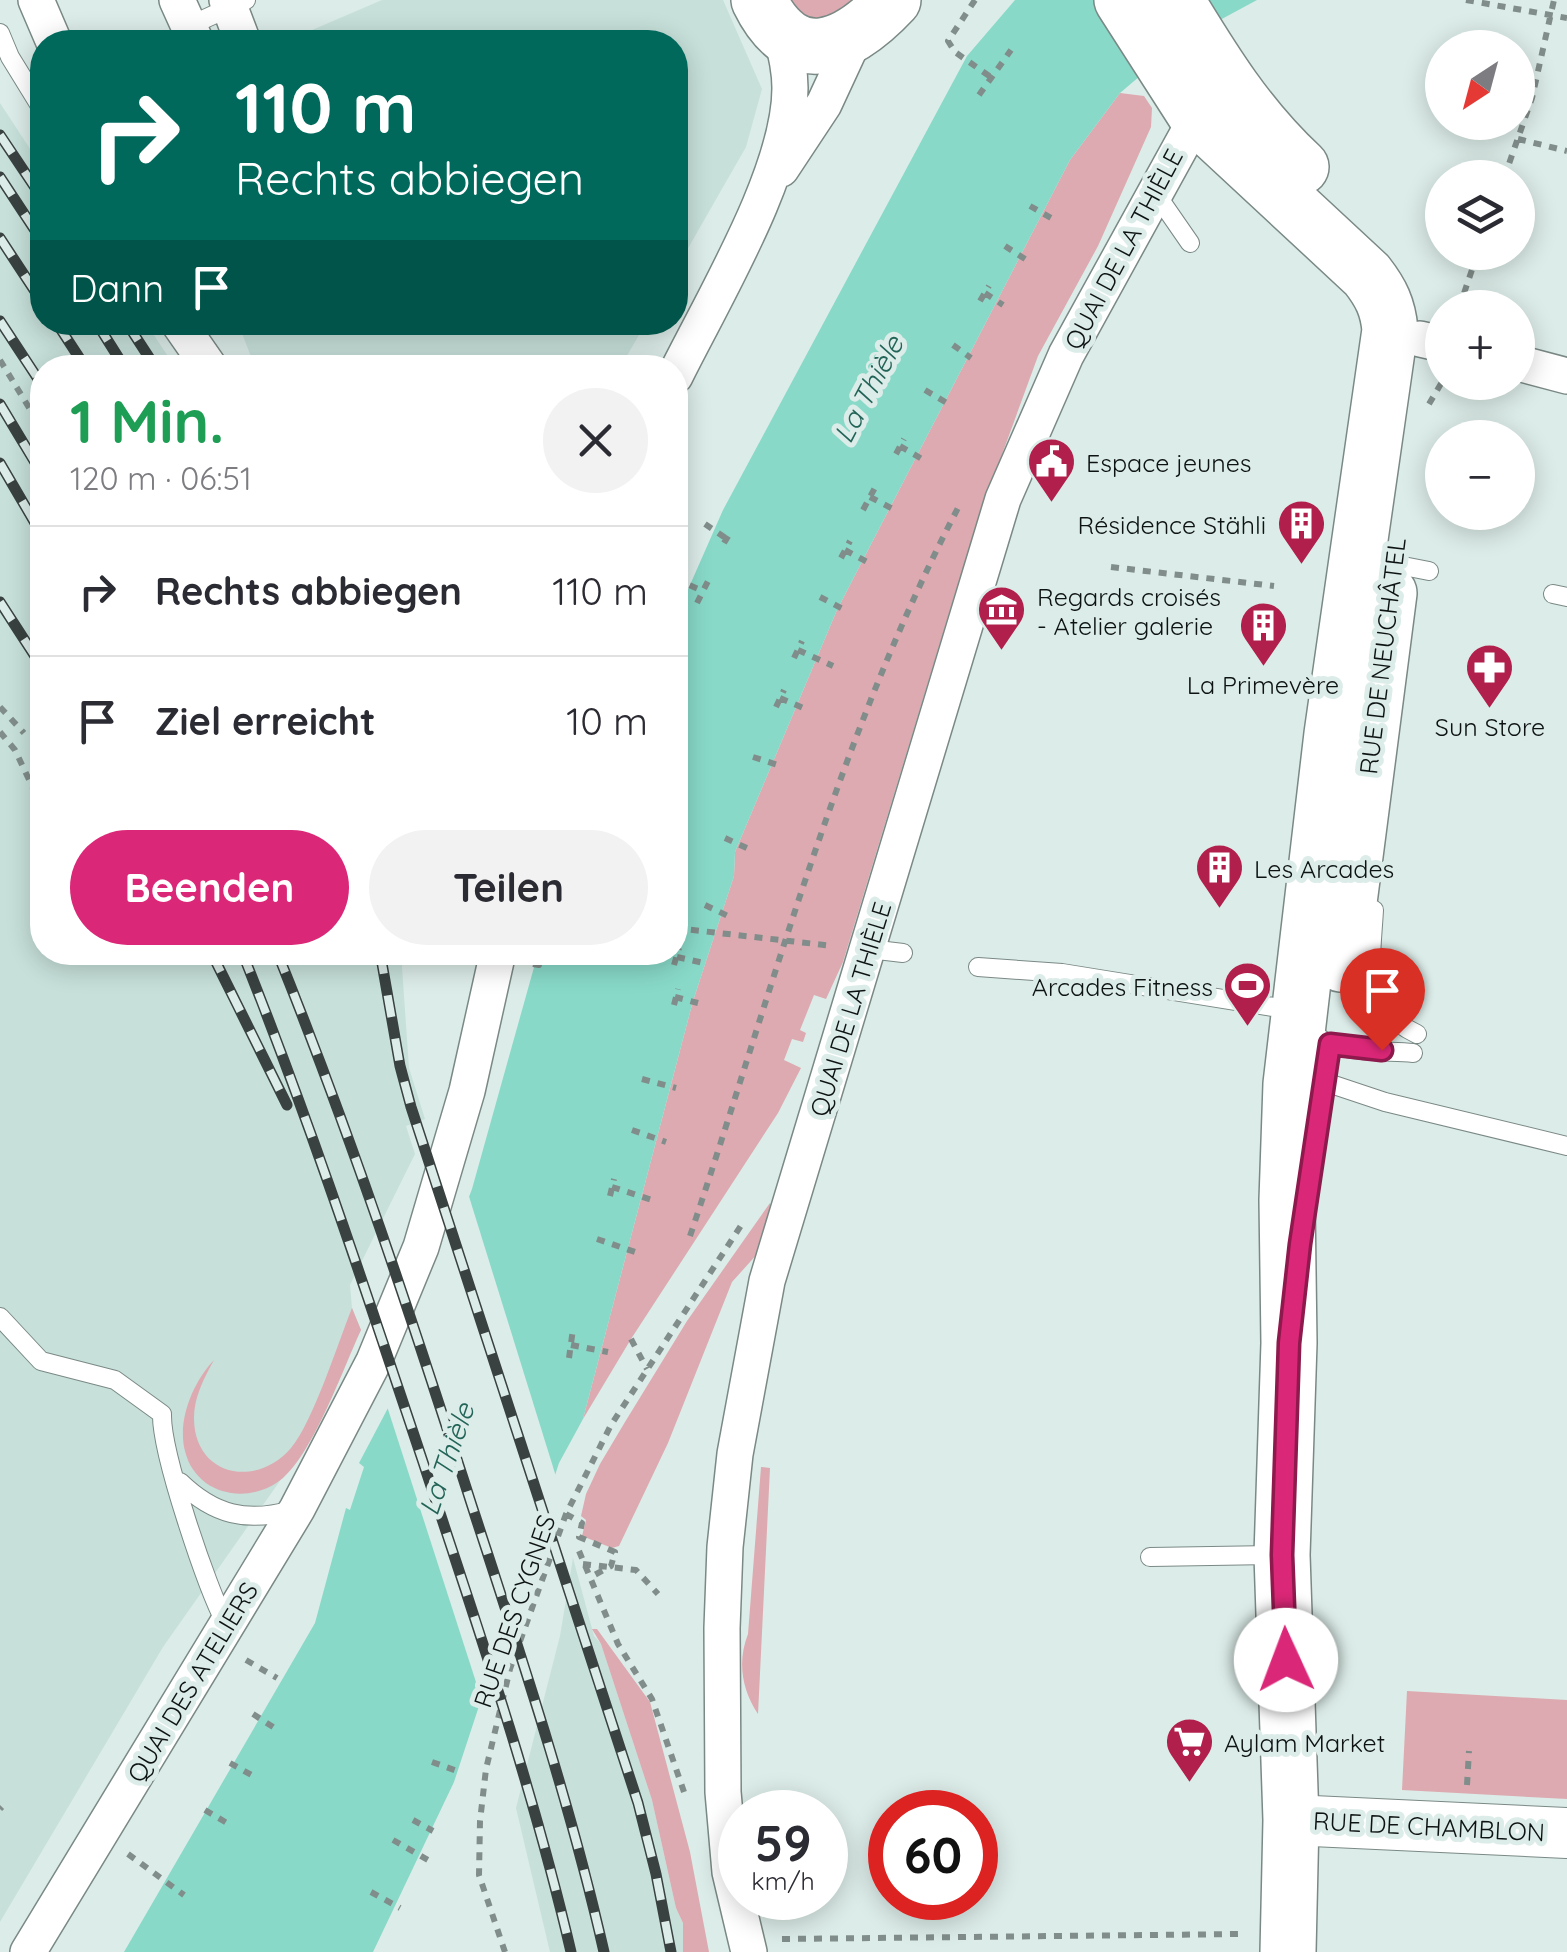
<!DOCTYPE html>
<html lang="de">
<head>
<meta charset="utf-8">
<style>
  :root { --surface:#fff; --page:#f2f2f3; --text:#2b2b33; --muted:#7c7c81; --line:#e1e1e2; --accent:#db2777 }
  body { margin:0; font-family:Quicksand,sans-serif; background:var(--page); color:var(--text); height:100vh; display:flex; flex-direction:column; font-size:38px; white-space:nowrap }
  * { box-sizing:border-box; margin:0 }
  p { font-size:32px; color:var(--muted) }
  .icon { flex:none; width:55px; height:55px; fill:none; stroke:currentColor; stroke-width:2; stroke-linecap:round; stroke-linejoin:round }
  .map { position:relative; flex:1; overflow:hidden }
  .drawer { position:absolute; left:30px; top:355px; width:658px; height:610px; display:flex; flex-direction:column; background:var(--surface); border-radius:40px; box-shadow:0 5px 25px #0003 }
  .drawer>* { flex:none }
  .guide { position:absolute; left:30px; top:30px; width:658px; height:305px; border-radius:40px; box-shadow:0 5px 25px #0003; background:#00695c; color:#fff; overflow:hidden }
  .needle { width:65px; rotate:216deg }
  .fabs { position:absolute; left:1425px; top:30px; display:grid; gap:20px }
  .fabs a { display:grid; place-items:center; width:110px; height:110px; border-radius:50%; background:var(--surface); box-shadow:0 5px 25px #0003; font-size:50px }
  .speed { position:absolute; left:718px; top:1790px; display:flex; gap:20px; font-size:50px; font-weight:700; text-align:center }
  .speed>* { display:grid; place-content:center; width:130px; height:130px; border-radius:50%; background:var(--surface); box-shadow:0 5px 25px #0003; line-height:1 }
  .speed small { font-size:25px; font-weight:400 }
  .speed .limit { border:15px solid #d22; background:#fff; color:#111 }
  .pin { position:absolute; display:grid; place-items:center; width:85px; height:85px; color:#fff; margin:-102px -42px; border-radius:50% 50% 50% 0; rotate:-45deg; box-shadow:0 0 10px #0007 }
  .pin .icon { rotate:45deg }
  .me { position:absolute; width:110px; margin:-55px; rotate:358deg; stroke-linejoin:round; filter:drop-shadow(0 0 8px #0008) }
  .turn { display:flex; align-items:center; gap:35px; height:210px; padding:0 40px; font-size:45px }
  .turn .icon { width:130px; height:130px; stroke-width:2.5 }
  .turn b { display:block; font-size:70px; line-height:85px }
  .then { display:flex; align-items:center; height:95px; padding:0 40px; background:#0003; gap:20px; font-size:38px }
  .round { display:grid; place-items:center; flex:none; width:105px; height:105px; border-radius:52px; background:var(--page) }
  .overview { display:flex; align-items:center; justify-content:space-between; height:170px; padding:0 40px }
  h1 { font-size:60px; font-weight:700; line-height:75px; color:#1e9e55 }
  .button { display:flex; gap:20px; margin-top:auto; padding:20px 40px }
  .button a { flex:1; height:115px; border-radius:60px; background:var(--accent); color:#fff; font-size:40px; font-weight:700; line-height:115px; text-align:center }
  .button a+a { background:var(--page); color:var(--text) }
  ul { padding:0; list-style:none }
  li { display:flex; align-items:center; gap:30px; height:130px; padding:0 40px; border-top:2px solid var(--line) }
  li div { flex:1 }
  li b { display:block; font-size:38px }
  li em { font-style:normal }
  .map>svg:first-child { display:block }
  .built { fill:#c7e0da }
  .green { fill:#dcaab0 }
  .water { fill:#88d9c8 }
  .pier { fill:#dcece8 }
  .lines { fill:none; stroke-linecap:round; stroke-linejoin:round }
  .lane-casing { stroke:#7a8985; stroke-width:20 }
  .street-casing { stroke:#7a8985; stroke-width:38 }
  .secondary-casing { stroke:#7a8985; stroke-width:52 }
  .primary-casing { stroke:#7a8985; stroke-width:58 }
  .path { stroke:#818d8a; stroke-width:6; stroke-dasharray:8 8; stroke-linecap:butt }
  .lane { stroke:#fff; stroke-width:18 }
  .street { stroke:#fff; stroke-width:35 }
  .secondary { stroke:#fff; stroke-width:50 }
  .primary { stroke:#fff; stroke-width:55 }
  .rail-casing { stroke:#394240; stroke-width:11 }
  .rail { stroke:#dcece8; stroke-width:8; stroke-dasharray:22; stroke-linecap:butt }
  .route-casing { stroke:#8e194d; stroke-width:25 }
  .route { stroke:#db2777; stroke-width:18 }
  .labels { text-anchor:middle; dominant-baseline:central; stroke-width:10; stroke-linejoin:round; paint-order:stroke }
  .street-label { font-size:25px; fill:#0d1312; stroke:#dcece8 }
  .poi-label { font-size:25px; fill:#0d1312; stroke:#dcece8; text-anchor:start }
  .water-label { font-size:28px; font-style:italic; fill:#236458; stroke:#dcece8 }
</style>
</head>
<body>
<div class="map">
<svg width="1567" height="1952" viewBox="0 0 1567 1952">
  <rect width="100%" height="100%" fill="#dcece8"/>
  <!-- built -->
  <path class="built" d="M382,0H723L762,89L746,147L675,271V42H284Z
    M0,103L42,167V322L146,323L175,367L42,368V952L401,953L409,1068L425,1119L406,1126L415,1154L350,1285L352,1308L361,1330L289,1468L163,1647L0,1922Z
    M238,323H646L625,359L612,368L255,367Z
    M573,1558L594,1636L601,1644L652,1800L676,1908L683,1923V1952H550L516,1808L560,1636Z"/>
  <!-- green -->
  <path class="green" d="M780,0H852C818,25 813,28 780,0Z
    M1120,93L1144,96L1152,108L1151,127L1098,246L1038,356L997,468L954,597L843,962L826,999L814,995L800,1030L806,1033L803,1042L792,1039L784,1060L801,1068L778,1113L631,1339L583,1419L693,1001L734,876L735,852L837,610L1070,160Z
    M770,1203L771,1209L759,1252L732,1282L668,1443L619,1546L612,1548L582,1536L586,1520L581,1516L586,1494L600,1464L625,1422L687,1321Z
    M352,1308L361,1330C343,1369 314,1451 283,1478C250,1506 196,1496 185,1451C177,1421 193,1382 214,1360C204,1378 194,1397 194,1418C194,1476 256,1489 291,1448C313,1422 338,1343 352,1308Z
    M761,1467L770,1468L758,1714C742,1690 737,1662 748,1634Z
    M592,1629H597L650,1702L690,1852L709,1952H683V1923L676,1908L652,1800L601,1644Z
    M1407,1691L1567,1700V1799L1402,1790Z"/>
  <!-- water -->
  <path class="water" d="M1015,0H1257L1181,41L1120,93L1070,160L837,610L735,852L734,876L693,1001L583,1419L559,1463L454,1782L373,1952H124L315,1623L346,1508L350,1510L364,1467L359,1463L388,1408L472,1189L538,953L675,952V619L723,510L967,56Z"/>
  <!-- pier -->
  <path class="pier" d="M467,1190L558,1483L485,1710L385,1400Z"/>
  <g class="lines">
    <defs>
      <path id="lane" d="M189,26L246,0
        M0,33L10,57L42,109
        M1154,191L1190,243
        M1393,564L1429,571
        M1553,594L1567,597
        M1374,910C1371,964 1360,1007 1417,1034
        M869,949L903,953
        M978,967L1062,973L1292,1010
        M1308,1029C1331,1055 1380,1050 1413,1053
        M1306,1061L1325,1082L1385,1102L1567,1146
        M0,1317L41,1361L115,1380L162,1414C161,1453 207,1588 226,1624
        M180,1482C214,1515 247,1523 292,1510
        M1150,1557L1277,1555"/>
      <path id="street" d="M36,0L54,42
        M177,0L196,42
        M227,0L243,42
        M781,169L824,104L856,35
        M178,322L210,368
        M1420,339L1442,344
        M1518,363L1567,376
        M675,376C713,299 790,172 790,88C790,69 786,52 781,34
        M28,1952L297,1509L374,1361L421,1247L467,1091L498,952
        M749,1952L730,1872L723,1792L722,1628L725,1547L735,1454L767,1281L1003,499L1066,355L1197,117"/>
      <path id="secondary" d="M1291,1820L1567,1833"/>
      <path id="primary" d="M759,0C795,74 848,48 893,0
        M1122,0L1197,117L1367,275C1381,293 1388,307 1390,330L1332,734L1291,1084L1287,1200L1289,1343L1282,1555L1291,1820L1288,1952
        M1176,0C1213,61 1248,118 1301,167
        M1341,964L1389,593"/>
    </defs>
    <!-- lane casing -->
    <use href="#lane" class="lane-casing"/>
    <!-- street casing -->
    <use href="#street" class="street-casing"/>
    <!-- secondary casing -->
    <use href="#secondary" class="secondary-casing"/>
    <!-- primary casing -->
    <use href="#primary" class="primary-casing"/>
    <!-- path -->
    <path class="path" d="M975,0L948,41L955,52L992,78
      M1466,0L1567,18
      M979,95L1011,50
      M1518,139L1567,151
      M1504,178L1532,98L1554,0
      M1030,206L1051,218
      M1005,246L1028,261
      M985,293L1003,305
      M980,301L989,286
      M1459,308L1478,252
      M953,345L971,358
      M0,360L42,429
      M925,390L947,403
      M1429,404L1442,382
      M900,446L922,459
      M896,454L904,439
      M870,497L893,509
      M863,510L878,482
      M705,524L727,539
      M724,543L730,533
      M845,550L871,564
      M841,558L850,541
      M1111,567L1274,586
      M675,579L703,591
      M820,597L845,610
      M697,603L710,577
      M675,643L681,631
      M798,650L833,666
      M794,658L802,641
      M780,698L808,710
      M0,707L24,733
      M776,707L784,690
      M0,732L15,750L42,807
      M753,757L778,765
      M725,838L751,850
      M705,905L728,916
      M675,928L833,946
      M677,957L708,964
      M533,964L539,965L541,952
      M674,965L679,948
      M675,997L698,1003
      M674,1005L678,989
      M642,1079L676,1088
      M632,1130L666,1142
      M612,1187L652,1200
      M610,1196L614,1179
      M690,1236C773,990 838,737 959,506
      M597,1239L635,1252
      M631,1339L647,1369
      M571,1345L608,1352
      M569,1358L573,1329
      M566,1514L582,1523L579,1537L615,1552L611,1566L589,1578
      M579,1551L618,1644L652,1699L684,1792
      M583,1564L636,1570L658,1594
      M246,1660L277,1678
      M253,1714L276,1729
      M432,1762L460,1772
      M230,1763L255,1777
      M1467,1785L1469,1751
      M0,1809L2,1807
      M205,1810L232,1826
      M413,1820L433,1831
      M393,1840L428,1860
      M128,1854L184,1895
      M371,1892L400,1908
      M782,1939L1241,1934
      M505,1952L479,1875L480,1821L486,1769L510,1669L566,1514L611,1425L744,1221"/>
    <!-- lane -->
    <use href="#lane" class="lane"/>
    <!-- street -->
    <use href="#street" class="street"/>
    <!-- secondary -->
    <use href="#secondary" class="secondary"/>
    <!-- primary -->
    <use href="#primary" class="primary"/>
    <defs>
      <path id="rail" d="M0,135L42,198
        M0,177L42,241
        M0,238L42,302
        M0,321L42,385
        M56,322L86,368
        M96,322L125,368
        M126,322L156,368
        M0,404L42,474
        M0,463L42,535
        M0,602L42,667
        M211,952L287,1105
        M242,952C309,1119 365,1289 422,1459C476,1622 532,1785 571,1952
        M277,952C351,1135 413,1322 473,1509C521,1656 570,1802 604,1952
        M380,952L400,1066L411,1107L638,1803L656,1874L671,1952"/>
    </defs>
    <!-- rail casing -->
    <use href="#rail" class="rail-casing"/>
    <!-- rail -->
    <use href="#rail" class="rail"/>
  </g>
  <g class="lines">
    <defs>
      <path id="route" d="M1286,1660L1282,1555L1289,1343L1300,1244L1330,1044L1382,1050"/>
    </defs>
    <!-- route casing -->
    <use href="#route" class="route-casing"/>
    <!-- route -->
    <use href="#route" class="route"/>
  </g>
  <!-- icons -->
  <defs>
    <symbol id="civic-pin" viewBox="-11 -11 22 30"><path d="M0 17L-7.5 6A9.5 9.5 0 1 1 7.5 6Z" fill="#b1204c" stroke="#dcece8"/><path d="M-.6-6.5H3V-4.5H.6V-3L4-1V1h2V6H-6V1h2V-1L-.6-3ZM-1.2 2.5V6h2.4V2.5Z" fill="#fff"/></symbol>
    <symbol id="building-pin" viewBox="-11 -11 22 30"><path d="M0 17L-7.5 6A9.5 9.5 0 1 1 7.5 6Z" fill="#b1204c" stroke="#dcece8"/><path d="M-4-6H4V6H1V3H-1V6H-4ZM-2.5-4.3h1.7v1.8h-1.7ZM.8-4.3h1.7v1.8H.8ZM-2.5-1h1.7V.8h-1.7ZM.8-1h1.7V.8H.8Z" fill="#fff"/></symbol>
    <symbol id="museum-pin" viewBox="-11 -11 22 30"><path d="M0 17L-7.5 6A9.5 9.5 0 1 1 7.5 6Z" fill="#b1204c" stroke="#dcece8"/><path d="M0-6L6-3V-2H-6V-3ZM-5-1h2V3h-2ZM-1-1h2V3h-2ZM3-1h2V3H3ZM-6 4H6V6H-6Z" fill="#fff"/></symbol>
    <symbol id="pharmacy-pin" viewBox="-11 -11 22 30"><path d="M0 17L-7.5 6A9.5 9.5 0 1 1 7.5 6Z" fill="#b1204c" stroke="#dcece8"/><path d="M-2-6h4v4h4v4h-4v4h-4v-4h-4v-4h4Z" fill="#fff"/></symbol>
    <symbol id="stadium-pin" viewBox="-11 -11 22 30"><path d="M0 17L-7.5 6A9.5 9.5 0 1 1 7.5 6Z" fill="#b1204c" stroke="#dcece8"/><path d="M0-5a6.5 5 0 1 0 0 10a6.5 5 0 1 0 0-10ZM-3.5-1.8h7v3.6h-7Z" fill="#fff"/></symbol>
    <symbol id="supermarket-pin" viewBox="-11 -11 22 30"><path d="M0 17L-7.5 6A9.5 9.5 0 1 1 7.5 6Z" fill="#b1204c" stroke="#dcece8"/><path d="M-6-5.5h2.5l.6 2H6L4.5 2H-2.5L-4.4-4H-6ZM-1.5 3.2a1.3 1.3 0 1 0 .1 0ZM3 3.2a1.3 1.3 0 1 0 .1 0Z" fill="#fff"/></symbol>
  </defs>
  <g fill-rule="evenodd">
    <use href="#civic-pin" x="1024" y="434" width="55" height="75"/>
    <use href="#building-pin" x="1274" y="496" width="55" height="75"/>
    <use href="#museum-pin" x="974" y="582" width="55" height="75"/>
    <use href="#building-pin" x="1236" y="598" width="55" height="75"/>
    <use href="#pharmacy-pin" x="1462" y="640" width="55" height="75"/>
    <use href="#building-pin" x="1192" y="840" width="55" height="75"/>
    <use href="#stadium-pin" x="1220" y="958" width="55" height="75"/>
    <use href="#supermarket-pin" x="1162" y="1714" width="55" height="75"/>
  </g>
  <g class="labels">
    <!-- street labels -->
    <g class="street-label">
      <text transform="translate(1123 249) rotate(-62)">QUAI DE LA THIÈLE</text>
      <text transform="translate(1382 656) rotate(-83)">RUE DE NEUCHÂTEL</text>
      <text transform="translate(850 1009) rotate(-73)">QUAI DE LA THIÈLE</text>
      <text transform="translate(514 1611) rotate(-71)">RUE DES CYGNES</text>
      <text transform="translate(192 1682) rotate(-59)">QUAI DES ATELIERS</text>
      <text transform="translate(1429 1826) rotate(3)">RUE DE CHAMBLON</text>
    </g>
    <!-- poi labels -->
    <g class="poi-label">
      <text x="1086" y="462">Espace jeunes</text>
      <text x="1266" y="524" text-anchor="end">Résidence Stähli</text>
      <text x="1037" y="596">Regards croisés<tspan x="1037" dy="29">- Atelier galerie</tspan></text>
      <text x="1263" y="684" text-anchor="middle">La Primevère</text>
      <text x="1490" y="726" text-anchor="middle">Sun Store</text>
      <text x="1254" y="868">Les Arcades</text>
      <text x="1213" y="986" text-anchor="end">Arcades Fitness</text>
      <text x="1224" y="1742">Aylam Market</text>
    </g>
    <!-- water labels -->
    <g class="water-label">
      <text transform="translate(868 389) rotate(-62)">La Thièle</text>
      <text transform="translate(446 1459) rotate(-71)">La Thièle</text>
    </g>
  </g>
</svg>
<div class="fabs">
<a><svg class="needle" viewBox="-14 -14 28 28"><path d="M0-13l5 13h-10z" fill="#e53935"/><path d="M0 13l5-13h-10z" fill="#7c7c81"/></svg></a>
<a><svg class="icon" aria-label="layers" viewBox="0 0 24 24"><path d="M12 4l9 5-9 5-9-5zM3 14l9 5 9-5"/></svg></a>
<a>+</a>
<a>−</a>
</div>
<div class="speed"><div>59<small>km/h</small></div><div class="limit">60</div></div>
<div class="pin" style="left:1382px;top:1050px;background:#d93025"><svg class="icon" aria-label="arrive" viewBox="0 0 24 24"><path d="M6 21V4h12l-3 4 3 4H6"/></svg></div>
<svg class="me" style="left:1286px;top:1660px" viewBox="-20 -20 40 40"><circle r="19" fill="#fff"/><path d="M0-13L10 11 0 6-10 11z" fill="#db2777"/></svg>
<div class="guide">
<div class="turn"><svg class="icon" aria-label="right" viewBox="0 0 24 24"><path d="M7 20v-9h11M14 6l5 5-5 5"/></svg><div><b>110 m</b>Rechts abbiegen</div></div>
<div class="then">Dann<svg class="icon" aria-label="arrive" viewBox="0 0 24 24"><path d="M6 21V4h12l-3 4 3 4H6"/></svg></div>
</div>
<section class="drawer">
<div class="overview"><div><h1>1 Min.</h1><p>120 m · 06:51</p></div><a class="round"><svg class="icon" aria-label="close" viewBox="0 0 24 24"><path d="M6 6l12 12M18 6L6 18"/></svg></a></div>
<ul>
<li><svg class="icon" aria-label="right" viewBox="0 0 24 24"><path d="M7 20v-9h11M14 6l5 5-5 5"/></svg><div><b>Rechts abbiegen</b></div><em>110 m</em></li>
<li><svg class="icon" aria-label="arrive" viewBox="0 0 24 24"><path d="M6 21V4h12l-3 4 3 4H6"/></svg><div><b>Ziel erreicht</b></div><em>10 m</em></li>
</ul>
<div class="button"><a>Beenden</a><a>Teilen</a></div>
</section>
</div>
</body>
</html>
